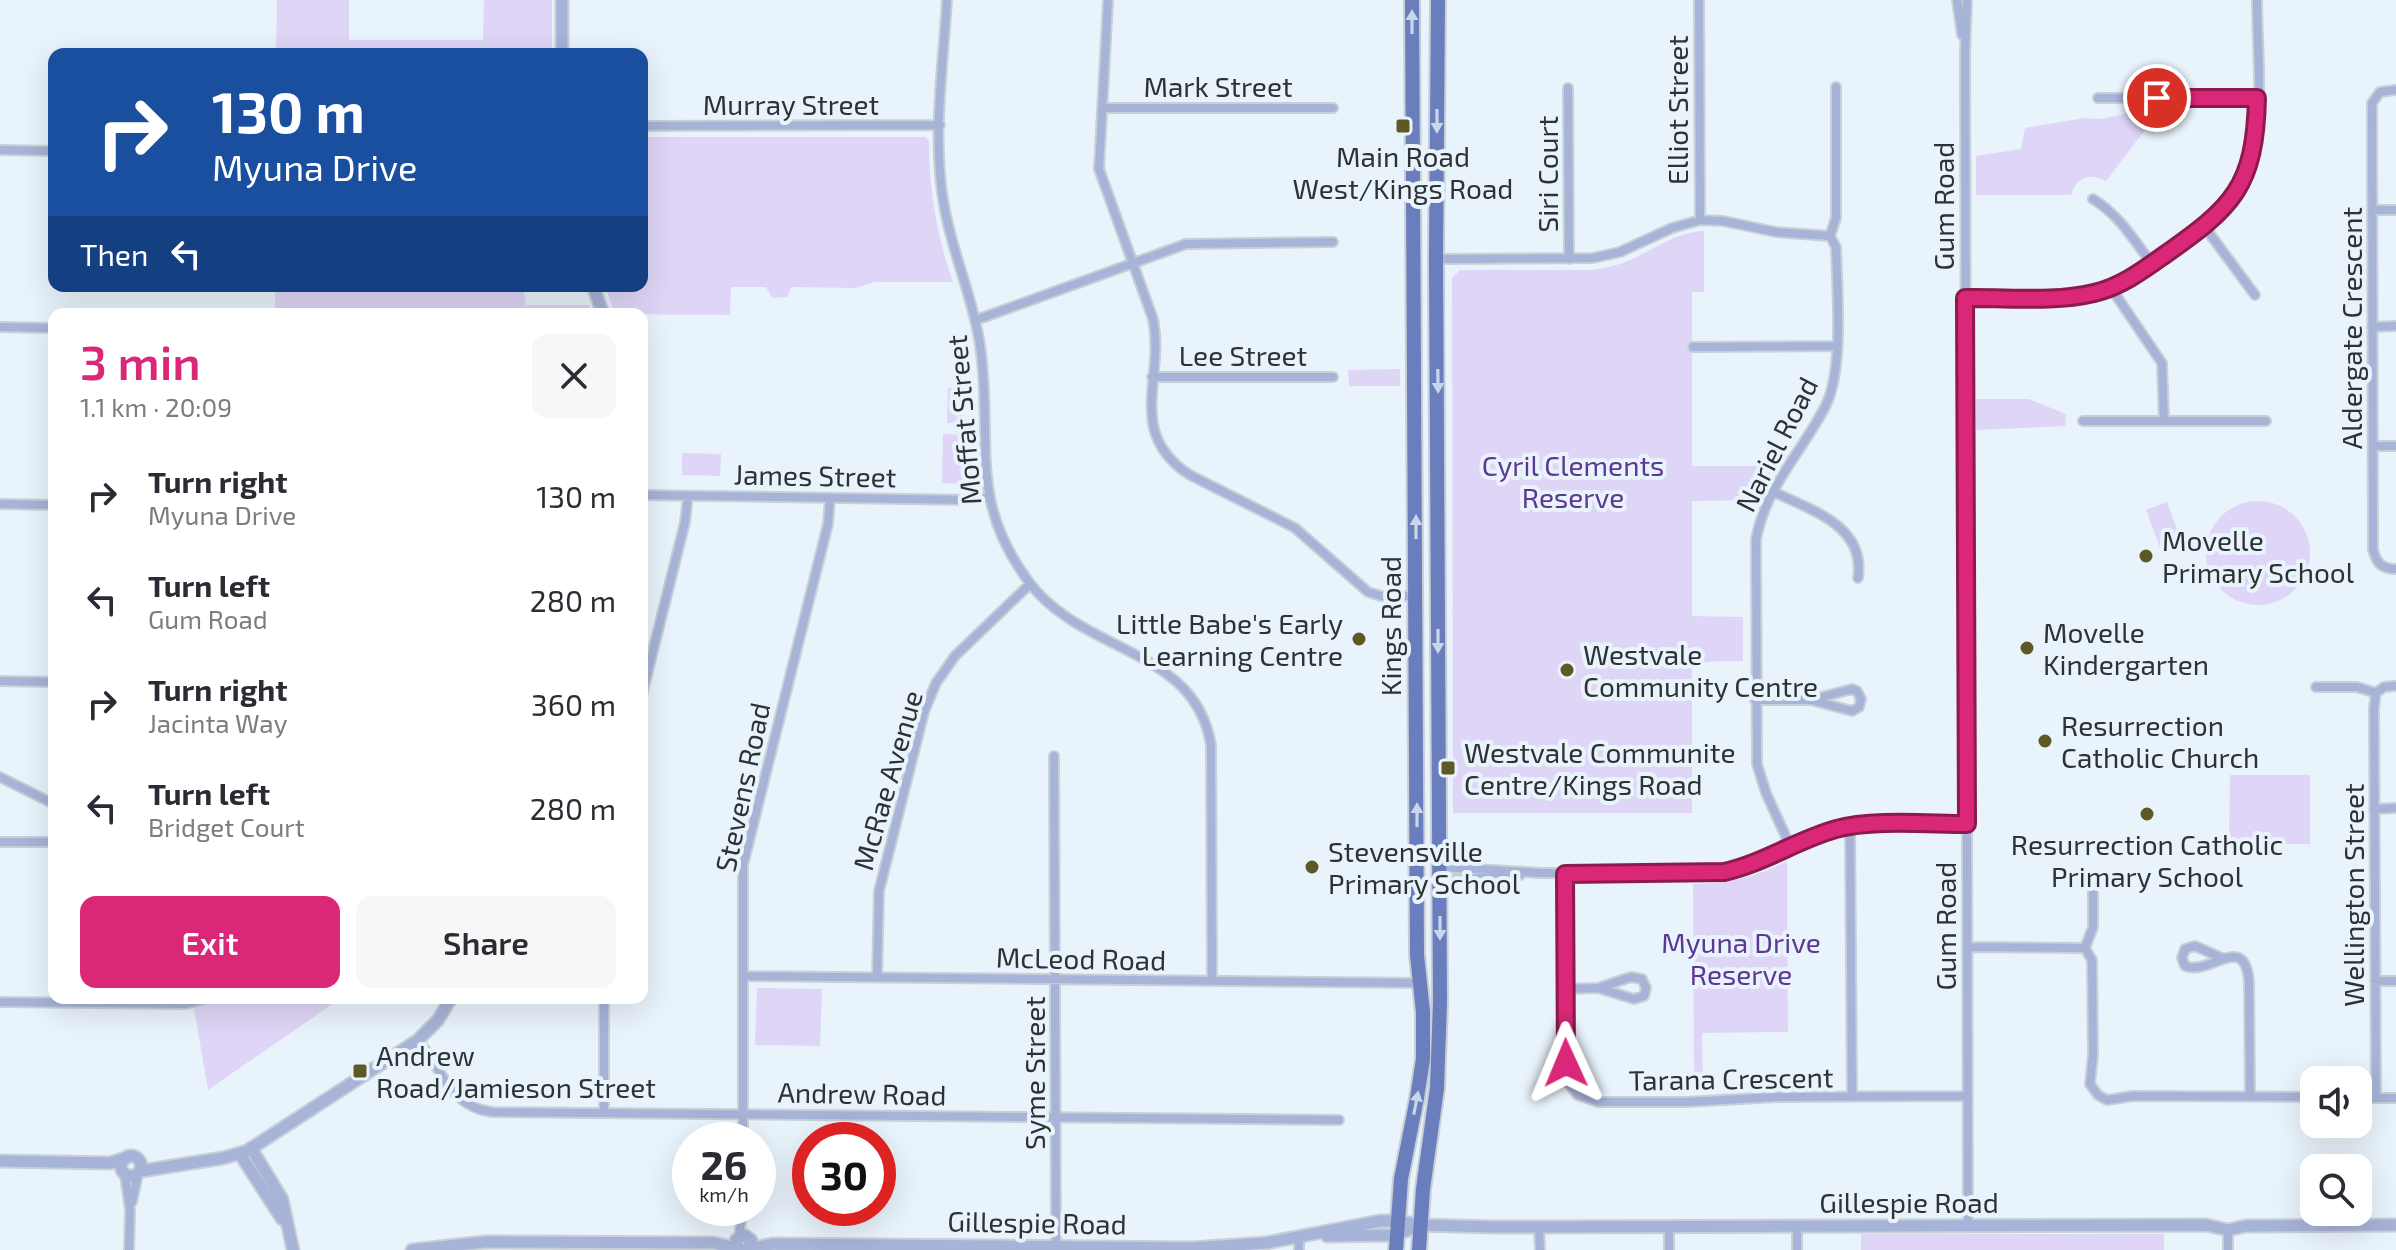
<!DOCTYPE html>
<html lang="en">
<head>
<meta charset="utf-8">
<style>
  :root { --surface:#fff; --page:#f7f7f7; --text:#2b2b33; --muted:#7c7c81; --accent:#db2777 }
  body { margin:0; font-family:"Exo 2",sans-serif; background:var(--page); color:var(--text); height:100vh; display:flex; flex-direction:column; font-size:30px; white-space:nowrap }
  * { box-sizing:border-box; margin:0 }
  p { font-size:26px; color:var(--muted) }
  .icon { flex:none; width:44px; height:44px; fill:none; stroke:currentColor; stroke-width:2; stroke-linecap:round; stroke-linejoin:round }
  .map { position:relative; flex:1; overflow:hidden }
  .sheet { position:absolute; left:48px; top:308px; width:600px; height:696px; display:flex; flex-direction:column; background:var(--surface); border-radius:16px; box-shadow:0 8px 32px #0002 }
  .sheet>* { flex:none }
  .hud { position:absolute; left:48px; top:48px; width:600px; height:244px; border-radius:16px; box-shadow:0 8px 32px #0002; background:#1a4fa0; color:#fff; overflow:hidden }
  .tools { position:absolute; left:2300px; top:1066px; display:grid; gap:16px }
  .tools a { display:grid; place-items:center; width:72px; height:72px; border-radius:16px; background:var(--surface); box-shadow:0 8px 32px #0002; font-size:40px }
  .speed { position:absolute; left:672px; top:1122px; display:flex; gap:16px; font-size:40px; font-weight:700; text-align:center }
  .speed>* { display:grid; place-content:center; width:104px; height:104px; border-radius:50%; background:var(--surface); box-shadow:0 8px 32px #0002; line-height:1 }
  .speed small { font-size:20px; font-weight:400 }
  .speed .limit { border:12px solid #d22; background:#fff; color:#111 }
  .pin { position:absolute; display:grid; place-items:center; width:68px; height:68px; color:#fff; margin:-34px; border:4px solid #fff; border-radius:50%; box-shadow:0 2px 8px #0007 }
  .me { position:absolute; width:88px; margin:-44px; rotate:359deg; stroke-linejoin:round; filter:drop-shadow(0 0 6px #0008) }
  .turn { display:flex; align-items:center; gap:28px; height:168px; padding:0 32px; font-size:36px }
  .turn .icon { width:104px; height:104px; stroke-width:2.5 }
  .turn b { display:block; font-size:56px; line-height:68px }
  .then { display:flex; align-items:center; height:76px; padding:0 32px; background:#0003; gap:16px; font-size:30px }
  .round { display:grid; place-items:center; flex:none; width:84px; height:84px; border-radius:16px; background:var(--page) }
  .overview { display:flex; align-items:center; justify-content:space-between; height:136px; padding:0 32px }
  h1 { font-size:48px; font-weight:600; line-height:60px; color:var(--accent) }
  .primary-button { display:flex; gap:16px; margin-top:auto; padding:16px 32px }
  .primary-button a { flex:1; height:92px; border-radius:16px; background:var(--accent); color:#fff; font-size:32px; font-weight:600; line-height:92px; text-align:center }
  .primary-button a+a { background:var(--page); color:var(--text) }
  ul { padding:0; list-style:none }
  li { display:flex; align-items:center; gap:24px; height:104px; padding:0 32px }
  li div { flex:1 }
  li b { display:block; font-size:30px }
  li em { font-style:normal }
  .map>svg:first-child { display:block }
  .green { fill:#dfd6f7 }
  .lines { fill:none; stroke-linecap:round; stroke-linejoin:round }
  .minor-casing { stroke:#c7d0d7; stroke-width:12 }
  .tertiary-casing { stroke:#c7d0d7; stroke-width:15 }
  .primary-casing { stroke:#c7d0d7; stroke-width:18 }
  .minor { stroke:#a7b3d7; stroke-width:8 }
  .tertiary { stroke:#a7b3d7; stroke-width:11 }
  .primary { stroke:#6a7dbc; stroke-width:14 }
  .oneway { fill:#c9d6eb }
  .route-casing { stroke:#8e194d; stroke-width:20 }
  .route { stroke:#db2777; stroke-width:14 }
  .poi-dot { fill:#5d5824; stroke:#e9f3fb; stroke-width:3 }
  .labels { text-anchor:middle; dominant-baseline:central; stroke-width:8; stroke-linejoin:round; paint-order:stroke }
  .street-label { font-size:28px; fill:#2e3235; stroke:#e9f3fb }
  .poi-label { font-size:28px; fill:#2e3235; stroke:#e9f3fb; text-anchor:start }
  .park-label { font-size:28px; fill:#5c3794; stroke:#e9f3fb }
</style>
</head>
<body>
<div class="map">
<svg width="2396" height="1250" viewBox="0 0 2396 1250">
  <rect width="100%" height="100%" fill="#e9f3fb"/>
  <!-- green -->
  <path class="green" d="M277,0H349V40H483L484,0H552V48H496L495,54H276Z
    M2161,109L2106,181C2090,172 2076,177 2071,195H1976V156L2021,149L2025,128L2085,118L2101,119L2142,110Z
    M642,137H925L929,141C929,190 937,236 953,282H874L856,288L791,287L787,297L772,298L766,287H731L730,315L615,314L605,286H642Z
    M1704,231V292H1692V466H1775L1755,500L1692,501V616L1743,617V661L1692,662V813H1453L1452,278L1460,270H1591C1604,268 1616,266 1628,261C1654,250 1675,232 1704,231Z
    M275,286H523L526,305H589L592,314H275Z
    M1400,369V386H1349L1348,370Z
    M948,388H964L963,423H947Z
    M1976,399H2029L2066,414L2065,426L1976,430Z
    M943,434L967,435L966,484L942,483Z
    M682,453L721,454L720,476L682,475Z
    M2206 553a52 52 0 1 1 104 0a52 52 0 1 1-104 0Z
    M2167,502L2183,545L2162,553L2146,510Z
    M2230,775H2310V844H2229Z
    M1787,861L1788,1032L1702,1033L1703,1091H1694L1693,884C1727,884 1757,877 1787,861Z
    M757,988L822,989L820,1046L755,1045Z
    M210,998H341L208,1090L193,1003Z
    M1861,1234H2164V1250H1861Z"/>
  <g class="lines">
    <defs>
      <path id="minor" d="M947,0C943,67 932,139 944,205C952,253 973,297 980,345C994,439 966,498 1029,582C1082,654 1195,647 1211,745L1212,981
        M1108,0L1099,169L1153,319C1165,378 1125,433 1190,475L1295,528L1368,592L1381,596H1416
        M1699,0L1700,220
        M1957,0L1962,35
        M1967,0L1965,51L1968,1226
        M1568,88L1569,259
        M2396,90L2380,92L2372,103L2373,549C2376,563 2382,569 2396,569
        M2098,98H2257
        M1103,108H1333
        M642,126L940,125
        M0,150L54,151
        M2093,199C2119,215 2134,240 2152,264
        M2372,210H2396
        M2204,226L2255,295
        M1436,259L1593,258L1620,252L1672,228L1700,220L1723,221L1776,232L1830,236
        M2111,288L2162,363L2164,421
        M1965,298C2007,297 2052,303 2093,293C2120,287 2141,271 2163,256C2202,229 2242,202 2253,153C2264,109 2257,46 2257,0
        M976,320L1186,244L1333,242
        M0,327L54,328
        M2372,327L2396,326
        M1693,347L1836,346
        M1152,377H1333
        M2083,421H2266
        M2373,446H2396
        M1772,491C1810,510 1866,525 1858,578
        M642,495L969,500L988,498
        M0,504L54,505
        M0,681L54,682
        M2316,687H2357L2376,693L2384,687L2396,686
        M2376,693L2374,708L2376,1098
        M642,695L685,522L688,496
        M1755,700H1811L1852,689L1857,691L1861,699L1859,707L1852,711L1811,700
        M1054,756L1056,1245
        M0,777L54,804
        M2374,809L2396,808
        M1850,826L1852,1097
        M0,842H54
        M1791,848L1766,793L1757,764L1756,540C1765,487 1803,451 1826,405C1844,368 1837,289 1836,247L1830,236L1836,218V87
        M1439,867L1541,873H1709L1748,866L1830,831L1850,826L1967,824
        M1565,874L1566,1073L1570,1085L1578,1095L1599,1102H1686L1776,1097L1968,1096
        M1440,881L1520,875
        M2093,891V927L2085,948L2092,960L2093,1055L2090,1084L2098,1095L2107,1100L2133,1096L2314,1097
        M1967,947L2085,948
        M2222,958L2195,946L2185,949L2182,958L2185,966C2211,976 2244,931 2249,981L2250,1097
        M743,976L1419,983
        M877,977L879,891L924,712L936,683L955,656L1030,584
        M2375,981H2396
        M1565,989L1598,988L1634,999L1644,996L1646,988L1642,979L1631,977L1598,988
        M604,998V1112
        M0,1002L186,1004L210,998
        M418,1040C443,1071 450,1107 492,1112L1339,1120
        M2358,1098H2396
        M743,1140V865L828,524L830,498
        M125,1175L130,1210L129,1250
        M132,1202L138,1174
        M1797,1226V1250
        M1539,1227L1540,1250
        M1669,1227V1250
        M2228,1230V1250
        M739,1236L743,1208
        M1299,1238V1250"/>
      <path id="tertiary" d="M562,54V0
        M593,286L603,314
        M251,1148L282,1199L293,1250
        M240,1154L282,1219
        M121 1166a10 10 0 1 1 20 0a10 10 0 1 1-20 0Z
        M0,1161L110,1163L126,1158
        M141,1171L223,1158L247,1151L418,1040L438,1020L451,998
        M1327,1236L1396,1235L1420,1225
        M738,1247L736,1240L744,1235L751,1240L749,1247
        M412,1250L485,1242L714,1243L744,1250L773,1244L1193,1248L1266,1243L1380,1221H1397L1420,1225L1494,1227L2206,1225L2228,1230L2246,1226L2396,1225"/>
      <path id="primary" d="M1396,1250L1401,1179L1417,1098L1423,1059V1012L1417,955L1412,0
        M1419,1250L1423,1189L1437,1088L1440,1002L1436,259L1438,0"/>
    </defs>
    <!-- minor casing -->
    <use href="#minor" class="minor-casing"/>
    <!-- tertiary casing -->
    <use href="#tertiary" class="tertiary-casing"/>
    <!-- primary casing -->
    <use href="#primary" class="primary-casing"/>
    <!-- minor -->
    <use href="#minor" class="minor"/>
    <!-- tertiary -->
    <use href="#tertiary" class="tertiary"/>
    <!-- primary -->
    <use href="#primary" class="primary"/>
  </g>
  <!-- one-way arrows -->
  <defs><path id="oneway-solid" d="M-6-.8H1V-3.2L6.5 0L1 3.2V.8H-6Z" transform="scale(2)"/></defs>
  <g class="oneway">
    <use href="#oneway-solid" transform="translate(1412 22) rotate(-90)"/>
    <use href="#oneway-solid" transform="translate(1437 121) rotate(90)"/>
    <use href="#oneway-solid" transform="translate(1438 381) rotate(89)"/>
    <use href="#oneway-solid" transform="translate(1416 527) rotate(-90)"/>
    <use href="#oneway-solid" transform="translate(1438 641) rotate(90)"/>
    <use href="#oneway-solid" transform="translate(1417 815) rotate(-90)"/>
    <use href="#oneway-solid" transform="translate(1440 928) rotate(90)"/>
    <use href="#oneway-solid" transform="translate(1416 1103) rotate(-79)"/>
  </g>
  <g class="lines">
    <defs>
      <path id="route" d="M1566,1063L1565,874L1724,872C1764,863 1797,840 1836,829C1872,819 1929,824 1967,824L1965,298C2007,297 2052,303 2094,293C2120,287 2142,271 2163,256C2233,207 2255,187 2257,98H2157"/>
    </defs>
    <!-- route casing -->
    <use href="#route" class="route-casing"/>
    <!-- route -->
    <use href="#route" class="route"/>
  </g>
  <!-- markers -->
  <g class="poi-dot">
    <rect x="1395" y="118" width="16" height="16" rx="4"/>
    <circle cx="2146" cy="556" r="8"/>
    <circle cx="1359" cy="639" r="8"/>
    <circle cx="2027" cy="648" r="8"/>
    <circle cx="1567" cy="670" r="8"/>
    <circle cx="2045" cy="741" r="8"/>
    <rect x="1440" y="760" width="16" height="16" rx="4"/>
    <circle cx="2147" cy="814" r="8"/>
    <circle cx="1312" cy="867" r="8"/>
    <rect x="352" y="1063" width="16" height="16" rx="4"/>
  </g>
  <g class="labels">
    <!-- street labels -->
    <g class="street-label">
      <text x="1218" y="86">Mark Street</text>
      <text x="791" y="104">Murray Street</text>
      <text transform="translate(1677 110) rotate(-90)">Elliot Street</text>
      <text transform="translate(1547 174) rotate(-90)">Siri Court</text>
      <text transform="translate(1943 206) rotate(-90)">Gum Road</text>
      <text transform="translate(2351 328) rotate(-90)">Aldergate Crescent</text>
      <text x="1243" y="355">Lee Street</text>
      <text transform="translate(963 420) rotate(-95)">Moffat Street</text>
      <text transform="translate(1776 444) rotate(-63)">Nariel Road</text>
      <text transform="translate(815 475) rotate(1)">James Street</text>
      <text transform="translate(1390 626) rotate(-90)">Kings Road</text>
      <text transform="translate(887 780) rotate(-74)">McRae Avenue</text>
      <text transform="translate(742 787) rotate(-78)">Stevens Road</text>
      <text transform="translate(2353 895) rotate(-90)">Wellington Street</text>
      <text transform="translate(1945 926) rotate(-90)">Gum Road</text>
      <text transform="translate(1081 958) rotate(1)">McLeod Road</text>
      <text transform="translate(1034 1073) rotate(-90)">Syme Street</text>
      <text transform="translate(1731 1078) rotate(-1)">Tarana Crescent</text>
      <text transform="translate(862 1093) rotate(1)">Andrew Road</text>
      <text x="1909" y="1202">Gillespie Road</text>
      <text transform="translate(1037 1222) rotate(1)">Gillespie Road</text>
    </g>
    <!-- poi labels -->
    <g class="poi-label">
      <text x="1403" y="156" text-anchor="middle">Main Road<tspan x="1403" dy="32">West/Kings Road</tspan></text>
      <text x="2162" y="540">Movelle<tspan x="2162" dy="32">Primary School</tspan></text>
      <text x="1343" y="623" text-anchor="end">Little Babe's Early<tspan x="1343" dy="32">Learning Centre</tspan></text>
      <text x="2043" y="632">Movelle<tspan x="2043" dy="32">Kindergarten</tspan></text>
      <text x="1583" y="654">Westvale<tspan x="1583" dy="32">Community Centre</tspan></text>
      <text x="2061" y="725">Resurrection<tspan x="2061" dy="32">Catholic Church</tspan></text>
      <text x="1464" y="752">Westvale Communite<tspan x="1464" dy="32">Centre/Kings Road</tspan></text>
      <text x="2147" y="844" text-anchor="middle">Resurrection Catholic<tspan x="2147" dy="32">Primary School</tspan></text>
      <text x="1328" y="851">Stevensville<tspan x="1328" dy="32">Primary School</tspan></text>
      <text x="376" y="1055">Andrew<tspan x="376" dy="32">Road/Jamieson Street</tspan></text>
    </g>
    <!-- park labels -->
    <g class="park-label">
      <text x="1573" y="465">Cyril Clements<tspan x="1573" dy="32">Reserve</tspan></text>
      <text x="1741" y="942">Myuna Drive<tspan x="1741" dy="32">Reserve</tspan></text>
    </g>
  </g>
</svg>
<div class="tools">
<a><svg class="icon" aria-label="sound" viewBox="0 0 24 24"><path d="M4 9h4l5-4v14l-5-4H4zM17 9q2 3 0 6"/></svg></a>
<a><svg class="icon" aria-label="search" viewBox="0 0 24 24"><circle cx="10" cy="10" r="6"/><path d="M15 15l6 6"/></svg></a>
</div>
<div class="speed"><div>26<small>km/h</small></div><div class="limit">30</div></div>
<div class="pin" style="left:2157px;top:98px;background:#d93025"><svg class="icon" aria-label="arrive" viewBox="0 0 24 24"><path d="M6 21V4h12l-3 4 3 4H6"/></svg></div>
<svg class="me" style="left:1566px;top:1063px" viewBox="-20 -20 40 40"><path d="M0-17L14 15 0 8-14 15z" fill="#db2777" stroke="#fff" stroke-width="4"/></svg>
<div class="hud">
<div class="turn"><svg class="icon" aria-label="right" viewBox="0 0 24 24"><path d="M7 20v-9h11M14 6l5 5-5 5"/></svg><div><b>130 m</b>Myuna Drive</div></div>
<div class="then">Then<svg class="icon" aria-label="left" viewBox="0 0 24 24"><path d="M17 20v-9H6M10 6l-5 5 5 5"/></svg></div>
</div>
<section class="sheet">
<div class="overview"><div><h1>3 min</h1><p>1.1 km · 20:09</p></div><a class="round"><svg class="icon" aria-label="close" viewBox="0 0 24 24"><path d="M6 6l12 12M18 6L6 18"/></svg></a></div>
<ul>
<li><svg class="icon" aria-label="right" viewBox="0 0 24 24"><path d="M7 20v-9h11M14 6l5 5-5 5"/></svg><div><b>Turn right</b><p>Myuna Drive</p></div><em>130 m</em></li>
<li><svg class="icon" aria-label="left" viewBox="0 0 24 24"><path d="M17 20v-9H6M10 6l-5 5 5 5"/></svg><div><b>Turn left</b><p>Gum Road</p></div><em>280 m</em></li>
<li><svg class="icon" aria-label="right" viewBox="0 0 24 24"><path d="M7 20v-9h11M14 6l5 5-5 5"/></svg><div><b>Turn right</b><p>Jacinta Way</p></div><em>360 m</em></li>
<li><svg class="icon" aria-label="left" viewBox="0 0 24 24"><path d="M17 20v-9H6M10 6l-5 5 5 5"/></svg><div><b>Turn left</b><p>Bridget Court</p></div><em>280 m</em></li>
</ul>
<div class="primary-button"><a>Exit</a><a>Share</a></div>
</section>
</div>
</body>
</html>
